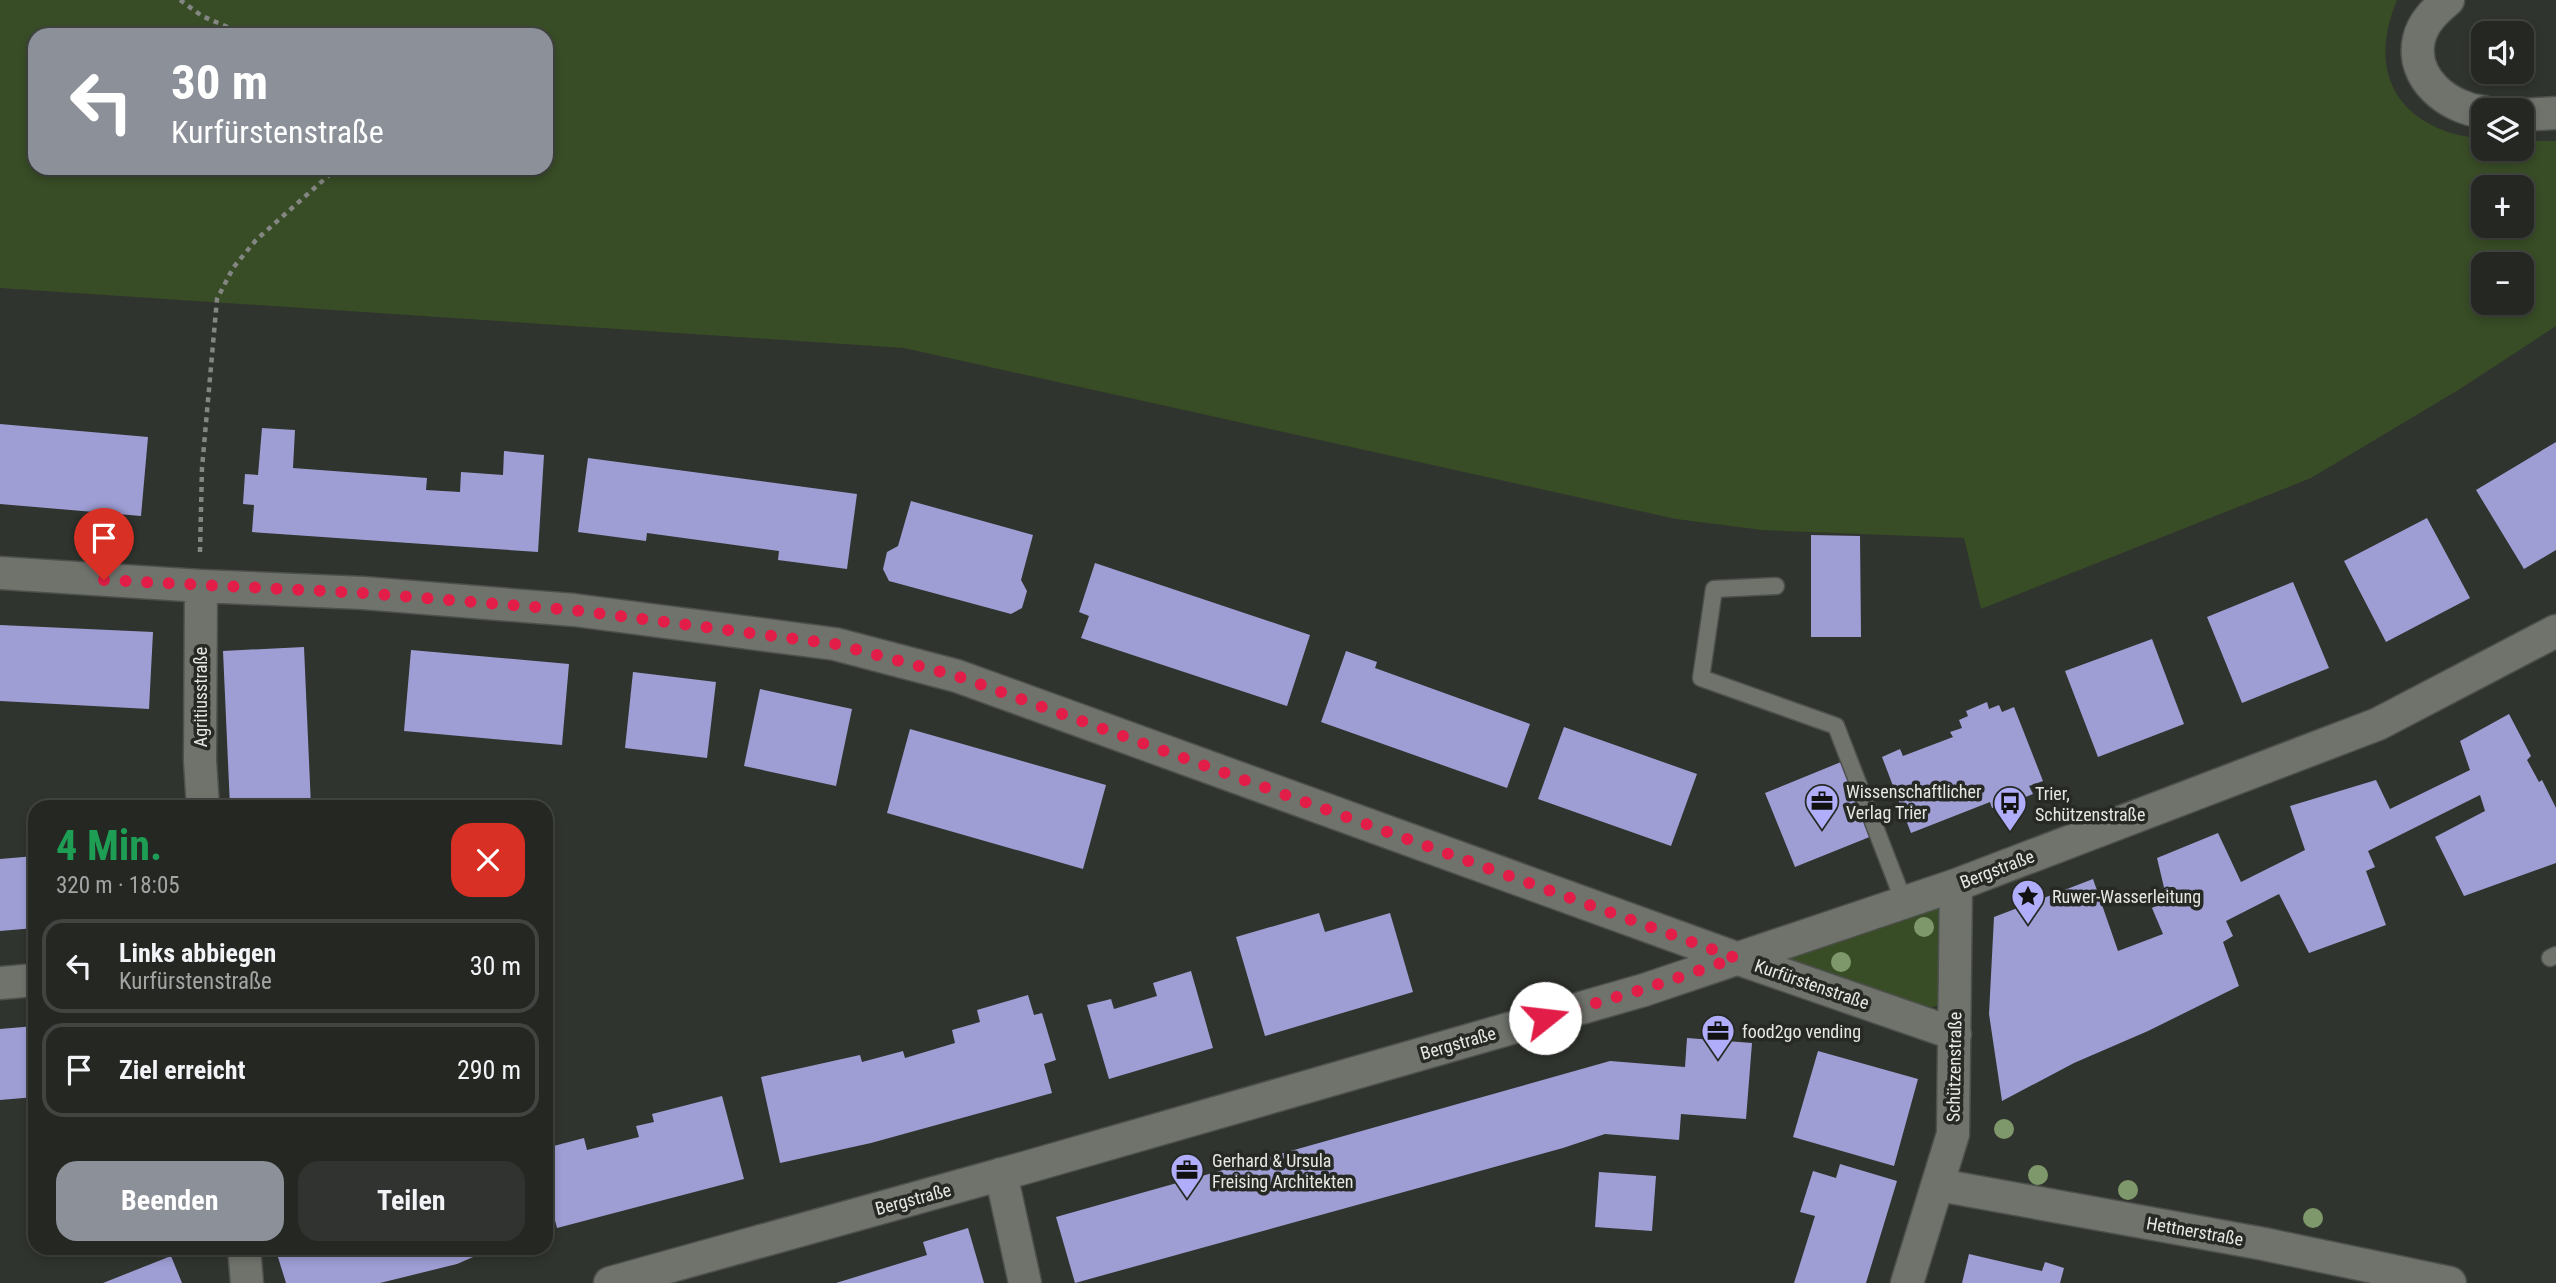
<!DOCTYPE html>
<html lang="de">
<head>
<meta charset="utf-8">
<style>
  :root { --surface:#242722; --page:#30332f; --text:#f1f3f6; --muted:#a3a5a5; --line:#414440; --accent:#8c9099 }
  body { margin:0; font-family:"Roboto Condensed",sans-serif; background:var(--page); color:var(--text); height:100vh; display:flex; flex-direction:column; font-size:26px; white-space:nowrap }
  * { box-sizing:border-box; margin:0 }
  p { font-size:23px; color:var(--muted) }
  .icon { flex:none; width:38px; height:38px; fill:none; stroke:currentColor; stroke-width:2; stroke-linecap:round; stroke-linejoin:round }
  .map { position:relative; flex:1; overflow:hidden }
  .panel { position:absolute; left:28px; top:800px; width:525px; height:455px; display:flex; flex-direction:column; background:var(--surface); border-radius:21px; box-shadow:0 4px 10px #0003,0 0 0 2px var(--line) }
  .panel>* { flex:none }
  .top-card { position:absolute; left:28px; top:28px; width:525px; height:147px; border-radius:21px; box-shadow:0 4px 10px #0003,0 0 0 2px var(--line); background:#8c9099; color:#fff; overflow:hidden }
  .controls { position:absolute; left:2471px; top:21px; display:grid; gap:14px }
  .controls a { display:grid; place-items:center; width:63px; height:63px; border-radius:14px; background:var(--surface); box-shadow:0 4px 10px #0003,0 0 0 2px var(--line); font-size:35px }
  .pin { position:absolute; display:grid; place-items:center; width:60px; height:60px; color:#fff; margin:-72px -30px; border-radius:50% 50% 50% 0; rotate:-45deg; box-shadow:0 0 7px #0007 }
  .pin .icon { rotate:45deg }
  .me { position:absolute; width:77px; margin:-38px; rotate:74deg; stroke-linejoin:round; filter:drop-shadow(0 0 5px #0008) }
  .turn { display:flex; align-items:center; gap:24px; height:147px; padding:0 28px; font-size:32px }
  .turn .icon { width:91px; height:91px; stroke-width:2.5 }
  .turn b { display:block; font-size:49px; line-height:60px }
  .round { display:grid; place-items:center; flex:none; width:74px; height:74px; border-radius:21px; background:var(--page) }
  .overview { display:flex; align-items:center; justify-content:space-between; height:119px; padding:0 28px }
  h1 { font-size:42px; font-weight:700; line-height:52px; color:#1e9e55 }
  .button { display:flex; gap:14px; margin-top:auto; padding:14px 28px }
  .button a { flex:1; height:80px; border-radius:21px; background:var(--accent); color:#fff; font-size:28px; font-weight:700; line-height:80px; text-align:center }
  .button a+a { background:var(--page); color:var(--text) }
  ul { padding:0; list-style:none }
  li { display:flex; align-items:center; gap:21px; height:94px; margin:0 14px 10px; padding:0 14px; border:4px solid var(--line); border-radius:21px }
  li div { flex:1 }
  li b { display:block; font-size:26px }
  li em { font-style:normal }
  .map>svg:first-child { display:block }
  .green { fill:#384c26; fill-rule:evenodd }
  .building { fill:#9e9ed5 }
  .lines { fill:none; stroke-linecap:round; stroke-linejoin:round }
  .lane-casing { stroke:#4d504c; stroke-width:19 }
  .street-casing { stroke:#4d504c; stroke-width:35 }
  .path { stroke:#838681; stroke-width:4.5; stroke-dasharray:5 5; stroke-linecap:butt }
  .lane { stroke:#6f736c; stroke-width:16 }
  .street { stroke:#6f736c; stroke-width:32 }
  .tree { fill:#7f986b }
  .route { stroke:#e11d48; stroke-width:12; stroke-dasharray:0 21.6 }
  .labels { text-anchor:middle; dominant-baseline:central; stroke-width:7; stroke-linejoin:round; paint-order:stroke }
  .street-label { font-size:18px; fill:#e5e8e4; stroke:#272a24 }
  .poi-label { font-size:18px; fill:#e5e8e4; stroke:#272a24; text-anchor:start }
</style>
</head>
<body>
<div class="map">
<svg width="2556" height="1283" viewBox="0 0 2556 1283">
  <rect width="100%" height="100%" fill="#30342e"/>
  <!-- green -->
  <path class="green" d="M0,0H2397C2375,53 2382,104 2440,129C2453,135 2469,137 2483,139V149H2522V141H2556V326L2460,389L2311,478L1981,609L1964,538L1762,530L1676,519L904,348L0,288ZM35,35H546V168H35ZM2483,187H2522V226H2483ZM2483,264H2522V303H2483Z
    M1943,904L1940,1005L1920,1010L1768,961Z"/>
  <!-- building -->
  <path class="building" d="M0,424L148,437L141,516L0,504Z
    M262,428L295,430L293,468L427,478L426,490L460,492L461,472L503,475L504,451L544,455L538,552L252,532L254,505L243,504L245,474L258,475Z
    M2556,442V550L2524,569L2476,490Z
    M588,458L857,494L847,569L778,560L779,551L647,533L646,541L578,532Z
    M911,501L1033,535L1021,580L1027,591L1022,608L1011,614L889,581L883,569L887,552L898,546Z
    M2427,518L2470,598L2386,642L2344,561Z
    M1811,535L1860,536L1861,637H1811Z
    M1095,563L1310,635L1287,706L1081,638L1089,616L1079,612Z
    M2293,582L2329,668L2242,703L2207,617Z
    M0,625L153,632L149,709L0,701Z
    M2152,639L2184,724L2098,757L2065,671Z
    M304,647L311,807H230L223,651Z
    M411,650L569,664L562,745L404,731Z
    M1346,651L1377,662L1375,668L1530,724L1507,788L1321,722Z
    M633,672L716,682L707,758L625,748Z
    M760,689L852,709L836,786L744,766Z
    M1987,702L1989,709L1999,705L2002,712L2014,707L2043,781L2029,786L2033,794L2023,798L2025,805L2004,813L2002,805L1992,808L1990,802L1911,833L1882,757L1900,749L1903,756L1953,737L1950,732L1962,728L1959,720L1968,716L1966,711Z
    M2509,714L2531,756L2527,760L2539,782L2542,780L2556,808V863L2464,896L2435,837L2485,811L2480,795L2368,851L2375,867L2366,871L2386,925L2309,953L2279,894L2226,921L2233,936L2223,942L2239,986L2148,1031L2074,1063L2002,1101L1989,1014L1994,917L2093,879L2118,951L2163,934L2152,908L2167,900L2157,858L2218,833L2241,882L2305,850L2290,806L2376,780L2390,809L2470,770L2460,741Z
    M1564,727L1697,774L1671,846L1538,799Z
    M910,729L1106,785L1083,869L887,813Z
    M1841,762L1872,836L1795,867L1765,793Z
    M35,856V928L0,931V859Z
    M1319,913L1325,932L1390,913L1413,992L1265,1036L1236,937Z
    M1191,971L1213,1048L1109,1079L1087,1005L1111,999L1114,1009L1157,996L1153,983Z
    M1028,995L1034,1015L1042,1013L1056,1060L1044,1064L1052,1093L871,1143L780,1163L761,1077L860,1055L862,1062L903,1051L905,1058L955,1043L952,1030L980,1022L977,1010Z
    M35,1026V1097L0,1100V1029Z
    M1687,1038L1752,1043L1746,1119L1681,1114L1679,1140L1605,1134L1563,1148L1075,1283L1056,1217L1610,1061L1685,1067Z
    M1818,1051L1918,1079L1894,1166L1793,1137Z
    M722,1096L744,1179L557,1228L546,1185V1148L584,1138L587,1150L639,1137L636,1126L654,1122L652,1114Z
    M1840,1164L1897,1181L1866,1283H1794L1815,1216L1800,1212L1813,1171L1836,1178Z
    M1599,1172L1656,1176L1652,1231L1595,1227Z
    M968,1228L984,1283H836L927,1255L923,1242Z
    M288,1248H494L457,1264L380,1283H286L277,1254L289,1250Z
    M1969,1254L2042,1271L2045,1262L2064,1268L2060,1283H1962Z
    M171,1256L182,1283H103Z"/>
  <g class="lines">
    <defs>
      <path id="lane" d="M1776,586L1714,589L1701,678L1836,726L1904,902
        M2550,958L2556,955"/>
      <path id="street" d="M2448,0C2435,11 2423,22 2419,39C2410,79 2449,108 2483,112
        M2522,115L2556,113
        M0,573L201,586L363,593L574,610L835,644L957,676L1736,958L1955,1034
        M201,586L200,761L203,807
        M0,983L35,980
        M1001,1174L1025,1283
        M1939,1185L2264,1244L2450,1283
        M244,1248L247,1283
        M610,1283L1024,1168L1644,990L1956,885L2378,724L2556,631
        M1907,1283L1953,1134L1956,885"/>
    </defs>
    <!-- lane casing -->
    <use href="#lane" class="lane-casing"/>
    <!-- street casing -->
    <use href="#street" class="street-casing"/>
    <!-- path -->
    <path class="path" d="M180,0L202,16L246,35
      M200,552L202,468L217,299L233,268L256,240L337,168"/>
    <!-- lane -->
    <use href="#lane" class="lane"/>
    <!-- street -->
    <use href="#street" class="street"/>
  </g>
  <!-- trees -->
  <g class="tree">
    <circle cx="1924" cy="927" r="10"/>
    <circle cx="1841" cy="962" r="10"/>
    <circle cx="2004" cy="1129" r="10"/>
    <circle cx="2038" cy="1175" r="10"/>
    <circle cx="2128" cy="1190" r="10"/>
    <circle cx="2313" cy="1218" r="10"/>
  </g>
  <g class="lines">
    <!-- route -->
    <path class="route" d="M104,580L363,593L573,610L835,644L957,676L1736,958L1644,989L1545,1018"/>
  </g>
  <!-- icons -->
  <defs>
    <symbol id="office-pin" viewBox="-11 -11 22 30"><path d="M0 17L-7.5 6A9.5 9.5 0 1 1 7.5 6Z" fill="#b0aefa" stroke="#272a24"/><path d="M-6-3h4V-5.5h4V-3h4V5H-6ZM-1-4.5V-3h2v-1.5ZM-6 0V1H6V0Z" fill="#111"/></symbol>
    <symbol id="bus-pin" viewBox="-11 -11 22 30"><path d="M0 17L-7.5 6A9.5 9.5 0 1 1 7.5 6Z" fill="#b0aefa" stroke="#272a24"/><path d="M-5-6H5V4H4V6H2V4H-2V6H-4V4H-5ZM-3.5-4V0h7V-4ZM-3.5 1.2v1.5H-2V1.2ZM2 1.2v1.5H3.5V1.2Z" fill="#111"/></symbol>
    <symbol id="sight-pin" viewBox="-11 -11 22 30"><path d="M0 17L-7.5 6A9.5 9.5 0 1 1 7.5 6Z" fill="#b0aefa" stroke="#272a24"/><path d="M0-6L1.8-2.2L6-1.7L2.9 1.2L3.7 5.4L0 3.3L-3.7 5.4L-2.9 1.2L-6-1.7L-1.8-2.2Z" fill="#111"/></symbol>
  </defs>
  <g fill-rule="evenodd">
    <use href="#office-pin" x="1803" y="782" width="38" height="52"/>
    <use href="#bus-pin" x="1991" y="784" width="38" height="52"/>
    <use href="#sight-pin" x="2009" y="877" width="38" height="52"/>
    <use href="#office-pin" x="1699" y="1012" width="38" height="52"/>
    <use href="#office-pin" x="1168" y="1151" width="38" height="52"/>
  </g>
  <g class="labels">
    <!-- street labels -->
    <g class="street-label">
      <text transform="translate(200 697) rotate(-90)">Agritiusstraße</text>
      <text transform="translate(1997 869) rotate(-21)">Bergstraße</text>
      <text transform="translate(1812 984) rotate(19)">Kurfürstenstraße</text>
      <text transform="translate(1458 1043) rotate(-16)">Bergstraße</text>
      <text transform="translate(1954 1067) rotate(-89)">Schützenstraße</text>
      <text transform="translate(913 1199) rotate(-15)">Bergstraße</text>
      <text transform="translate(2195 1231) rotate(10)">Hettnerstraße</text>
    </g>
    <!-- poi labels -->
    <g class="poi-label">
      <text x="1846" y="791">Wissenschaftlicher<tspan x="1846" dy="21">Verlag Trier</tspan></text>
      <text x="2035" y="793">Trier,<tspan x="2035" dy="21">Schützenstraße</tspan></text>
      <text x="2052" y="896">Ruwer-Wasserleitung</text>
      <text x="1742" y="1031">food2go vending</text>
      <text x="1212" y="1160">Gerhard &amp; Ursula<tspan x="1212" dy="21">Freising Architekten</tspan></text>
    </g>
  </g>
</svg>
<div class="controls">
<a><svg class="icon" aria-label="sound" viewBox="0 0 24 24"><path d="M4 9h4l5-4v14l-5-4H4zM17 9q2 3 0 6"/></svg></a>
<a><svg class="icon" aria-label="layers" viewBox="0 0 24 24"><path d="M12 4l9 5-9 5-9-5zM3 14l9 5 9-5"/></svg></a>
<a>+</a>
<a>−</a>
</div>
<div class="pin" style="left:104px;top:580px;background:#d93025"><svg class="icon" aria-label="arrive" viewBox="0 0 24 24"><path d="M6 21V4h12l-3 4 3 4H6"/></svg></div>
<svg class="me" style="left:1545px;top:1018px" viewBox="-20 -20 40 40"><circle r="19" fill="#fff"/><path d="M0-13L10 11 0 6-10 11z" fill="#e11d48"/></svg>
<div class="top-card">
<div class="turn"><svg class="icon" aria-label="left" viewBox="0 0 24 24"><path d="M17 20v-9H6M10 6l-5 5 5 5"/></svg><div><b>30 m</b>Kurfürstenstraße</div></div>
</div>
<section class="panel">
<div class="overview"><div><h1>4 Min.</h1><p>320 m · 18:05</p></div><a class="round" style="background:#d93025;color:#fff"><svg class="icon" aria-label="close" viewBox="0 0 24 24"><path d="M6 6l12 12M18 6L6 18"/></svg></a></div>
<ul>
<li><svg class="icon" aria-label="left" viewBox="0 0 24 24"><path d="M17 20v-9H6M10 6l-5 5 5 5"/></svg><div><b>Links abbiegen</b><p>Kurfürstenstraße</p></div><em>30 m</em></li>
<li><svg class="icon" aria-label="arrive" viewBox="0 0 24 24"><path d="M6 21V4h12l-3 4 3 4H6"/></svg><div><b>Ziel erreicht</b></div><em>290 m</em></li>
</ul>
<div class="button"><a>Beenden</a><a>Teilen</a></div>
</section>
</div>
</body>
</html>
